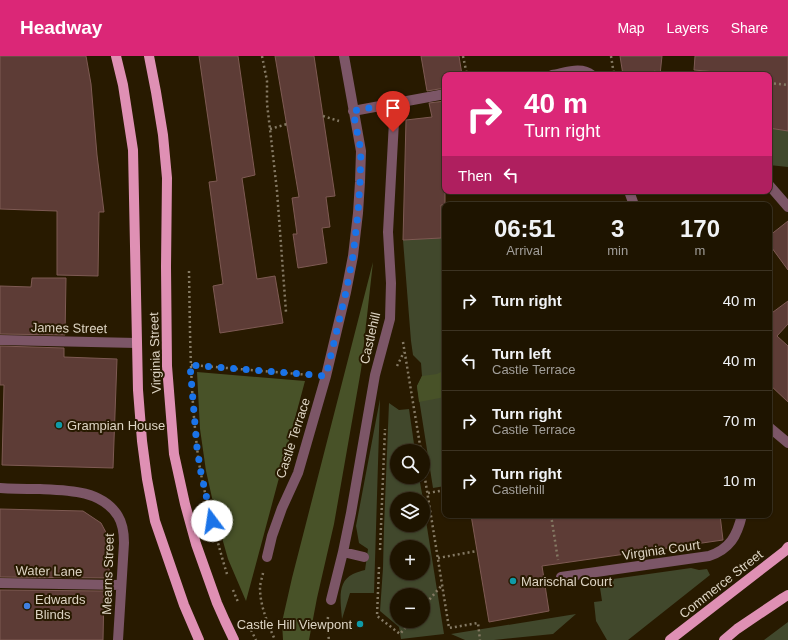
<!DOCTYPE html>
<html lang="en">
<head>
<meta charset="utf-8">
<style>
  :root { --surface:#1e1400; --page:#261d0a; --text:#f1f3f6; --muted:#a19e99; --line:#3c3322; --accent:#db2777 }
  body { margin:0; font-family:Arial,sans-serif; background:var(--page); color:var(--text); height:100vh; display:flex; flex-direction:column; font-size:15px; white-space:nowrap }
  * { box-sizing:border-box; margin:0 }
  p { font-size:13px; color:var(--muted) }
  .icon { flex:none; width:22px; height:22px; fill:none; stroke:currentColor; stroke-width:2; stroke-linecap:round; stroke-linejoin:round }
  .map { position:relative; flex:1; overflow:hidden }
  .details { position:absolute; left:442px; top:146px; width:330px; height:316px; display:flex; flex-direction:column; background:var(--surface); border-radius:8px; box-shadow:0 1px 3px #0004,0 0 0 1px var(--line) }
  .details>* { flex:none }
  .hud { position:absolute; left:442px; top:16px; width:330px; height:122px; border-radius:8px; box-shadow:0 1px 3px #0004,0 0 0 1px var(--line); background:#db2777; color:#fff; overflow:hidden }
  .buttons { position:absolute; left:390px; top:388px; display:grid; gap:8px }
  .buttons a { display:grid; place-items:center; width:40px; height:40px; border-radius:50%; background:var(--surface); box-shadow:0 1px 3px #0004,0 0 0 1px var(--line); font-size:20px }
  .pin { position:absolute; display:grid; place-items:center; width:34px; height:34px; color:#fff; margin:-41px -17px; border-radius:50% 50% 50% 0; rotate:-45deg; box-shadow:0 0 4px #0007 }
  .pin .icon { rotate:45deg }
  .me { position:absolute; width:44px; margin:-22px; rotate:346deg; stroke-linejoin:round; filter:drop-shadow(0 0 3px #0008) }
  .turn { display:flex; align-items:center; gap:14px; height:84px; padding:0 16px; font-size:18px }
  .turn .icon { width:52px; height:52px; stroke-width:2.5 }
  .turn b { display:block; font-size:28px; line-height:34px }
  .then { display:flex; align-items:center; height:38px; padding:0 16px; background:#0003; gap:8px; font-size:15px }
  .eta { display:flex; justify-content:space-evenly; align-items:center; height:68px; text-align:center }
  .eta b { font-size:24px; font-weight:800; line-height:28px }
  ul { padding:0; list-style:none }
  li { display:flex; align-items:center; gap:12px; height:60px; padding:0 16px; border-top:1px solid var(--line) }
  li div { flex:1 }
  li b { display:block; font-size:15px }
  li em { font-style:normal }
  header { display:flex; align-items:center; gap:24px; box-sizing:border-box; height:56px; padding:0 20px; background:var(--accent); color:#fff }
  header strong { font-size:19px }
  nav { display:flex; gap:22px; margin-inline-start:auto; font-size:14px }
  .map>svg:first-child { display:block }
  .green { fill:#41482c; fill-rule:evenodd }
  .forest { fill:#485228 }
  .building { fill:#5d3c36; stroke:#7e5a53 }
  .lines { fill:none; stroke-linecap:round; stroke-linejoin:round }
  .path { stroke:#857a64; stroke-width:2.5; stroke-dasharray:2 3; stroke-linecap:butt }
  .minor { stroke:#7c5667; stroke-width:10 }
  .major { stroke:#df90b4; stroke-width:10 }
  .route { stroke:#1a73e8; stroke-width:7; stroke-dasharray:0 12.6 }
  .culture-dot { fill:#0f9aa8; stroke:#281a00; stroke-width:1.5 }
  .shop-dot { fill:#3f7fe0; stroke:#281a00; stroke-width:1.5 }
  .labels { text-anchor:middle; dominant-baseline:central; stroke-width:4; stroke-linejoin:round; paint-order:stroke }
  .street-label { font-size:13px; fill:#ddd4c3; stroke:#281a00 }
  .poi-label { font-size:13px; fill:#ddd4c3; stroke:#281a00; text-anchor:start }
</style>
</head>
<body>
<header>
<strong>Headway</strong>
<nav><a>Map</a><a>Layers</a><a>Share</a></nav>
</header>
<div class="map">
<svg width="788" height="584" viewBox="0 0 788 584">
  <rect width="100%" height="100%" fill="#281a00"/>
  <!-- green -->
  <path class="green" d="M769,72L788,74V111L769,109Z
    M445,181V430L433,432L417,330L422,320L421,307L413,299L411,285L403,184Z
    M380,343L374,537H350L342,563C341,547 336,526 353,518C357,516 361,515 365,514L368,493L359,487L356,470Z
    M389,347L399,354L409,353L415,395H397V421H419L423,443H397V469H423V446L444,578L401,583L399,571L380,555L383,512L384,471ZM397,491H423V517H397ZM397,539H423V565H397Z
    M691,512L699,514L707,513L710,519L628,584H607L596,565L594,546L602,545L599,525Z
    M576,558L553,578L494,584H465L451,578Z
    M788,566V584H764Z"/>
  <!-- forest -->
  <path class="forest" d="M373,206L361,314L334,468L317,542L309,584H283L282,566L292,522Z
    M445,314V341L419,346L417,330L422,320L437,318Z
    M197,316L305,325L246,545L228,503L217,464L206,415L200,373Z"/>
  <!-- building -->
  <path class="building" d="M0,0H86L91,28L97,99L104,156H99L98,220L57,219V155L0,153Z
    M199,0H238L255,119L242,122L257,223L275,220L283,267L220,277L213,230L223,228L209,126L217,125Z
    M275,0H314L335,140L326,141L330,171L322,172L327,207L298,212L293,178H297L292,142L299,141Z
    M421,0H459L462,19H445V32L427,35Z
    M620,0H662L660,19H623Z
    M695,0H788V75L769,72V19H748L694,14Z
    M445,45V149H441V182L403,184L406,64L432,61L429,47Z
    M788,165V214L769,188V180Z
    M32,222H66L65,279L0,278V230L31,231Z
    M788,245V268L777,280L788,290V346L769,328V259Z
    M0,290L64,292V301L117,303L113,412L2,409L4,329H0Z
    M0,453L83,455L101,467L110,484L109,522L0,521Z
    M471,459H720L723,484L542,510L549,555L489,566Z
    M0,534L104,535L103,584H0Z"/>
  <g class="lines">
    <!-- path -->
    <path class="path" d="M262,0L267,25V48L270,73L277,135L286,256
      M463,0L467,19
      M611,0L614,19
      M654,16L685,19
      M769,27L788,29
      M323,60L339,65
      M270,73L287,68
      M189,215C190,274 190,333 197,391C199,412 204,433 209,453C215,475 220,496 227,518
      M403,286L421,395
      M191,309L310,319
      M397,310L404,296
      M423,410L449,572L478,567L480,584
      M428,437L445,434
      M551,459L558,504
      M380,494L385,373
      M438,502L477,495
      M379,511L377,560L400,578L411,565
      M263,517C262,522 260,528 260,532C260,550 268,568 275,584
      M233,534L238,546
      M423,551L442,529
      M328,561L327,570L329,584
      M251,574L256,584"/>
    <!-- minor -->
    <path class="minor" d="M552,19C565,17 581,10 592,19
      M353,55L445,38
      M769,129L788,151
      M629,135L634,149
      M0,284L137,287
      M769,371L788,387
      M0,432C13,433 27,433 40,433C67,434 102,434 118,460C123,468 124,478 124,487L118,584
      M343,496L364,501
      M267,501L272,480L282,452L298,417L326,320L346,236L353,200L358,157L360,126L361,95L344,0
      M561,521L709,500C730,493 737,480 742,459
      M0,527L121,529
      M331,544L343,496L351,457L375,319L390,263L391,227L388,176L395,47"/>
    <!-- major -->
    <path class="major" d="M116,0L123,29L133,94L138,334L142,385L147,423L155,465L184,549L199,584
      M149,0L156,36L163,79L167,122L166,211L167,310L174,398L185,448L196,488L217,547L225,565L234,584
      M670,584L785,495L788,491
      M724,584L737,573L783,542L788,539"/>
  </g>
  <g class="lines">
    <!-- route -->
    <path class="route" d="M212,465L201,417L197,392L190,309L326,320L346,236L353,200L358,157L360,126L361,95L353,55L395,47L393,76"/>
  </g>
  <!-- markers -->
  <g class="culture-dot">
    <circle cx="59" cy="369" r="4"/>
    <circle cx="513" cy="525" r="4"/>
    <circle cx="360" cy="568" r="4"/>
  </g>
  <circle class="shop-dot" cx="27" cy="550" r="4"/>
  <g class="labels">
    <!-- street labels -->
    <g class="street-label">
      <text transform="translate(69 272) rotate(1)">James Street</text>
      <text transform="translate(370 282) rotate(-77)">Castlehill</text>
      <text transform="translate(155 297) rotate(-92)">Virginia Street</text>
      <text transform="translate(293 382) rotate(-72)">Castle Terrace</text>
      <text transform="translate(661 494) rotate(-8)">Virginia Court</text>
      <text transform="translate(49 515) rotate(1)">Water Lane</text>
      <text transform="translate(108 518) rotate(-88)">Mearns Street</text>
      <text transform="translate(721 528) rotate(-38)">Commerce Street</text>
    </g>
    <!-- poi labels -->
    <g class="poi-label">
      <text x="67" y="369">Grampian House</text>
      <text x="521" y="525">Marischal Court</text>
      <text x="35" y="543">Edwards<tspan x="35" dy="15">Blinds</tspan></text>
      <text x="352" y="568" text-anchor="end">Castle Hill Viewpont</text>
    </g>
  </g>
</svg>
<div class="buttons">
<a><svg class="icon" aria-label="search" viewBox="0 0 24 24"><circle cx="10" cy="10" r="6"/><path d="M15 15l6 6"/></svg></a>
<a><svg class="icon" aria-label="layers" viewBox="0 0 24 24"><path d="M12 4l9 5-9 5-9-5zM3 14l9 5 9-5"/></svg></a>
<a>+</a>
<a>−</a>
</div>
<div class="pin" style="left:393px;top:76px;background:#d93025"><svg class="icon" aria-label="arrive" viewBox="0 0 24 24"><path d="M6 21V4h12l-3 4 3 4H6"/></svg></div>
<svg class="me" style="left:212px;top:465px" viewBox="-20 -20 40 40"><circle r="19" fill="#fff"/><path d="M0-13L10 11 0 6-10 11z" fill="#1a73e8"/></svg>
<div class="hud">
<div class="turn"><svg class="icon" aria-label="right" viewBox="0 0 24 24"><path d="M7 20v-9h11M14 6l5 5-5 5"/></svg><div><b>40 m</b>Turn right</div></div>
<div class="then">Then<svg class="icon" aria-label="left" viewBox="0 0 24 24"><path d="M17 20v-9H6M10 6l-5 5 5 5"/></svg></div>
</div>
<section class="details">
<div class="eta">
<div><b>06:51</b><p>Arrival</p></div>
<div><b>3</b><p>min</p></div>
<div><b>170</b><p>m</p></div>
</div>
<ul>
<li><svg class="icon" aria-label="right" viewBox="0 0 24 24"><path d="M7 20v-9h11M14 6l5 5-5 5"/></svg><div><b>Turn right</b></div><em>40 m</em></li>
<li><svg class="icon" aria-label="left" viewBox="0 0 24 24"><path d="M17 20v-9H6M10 6l-5 5 5 5"/></svg><div><b>Turn left</b><p>Castle Terrace</p></div><em>40 m</em></li>
<li><svg class="icon" aria-label="right" viewBox="0 0 24 24"><path d="M7 20v-9h11M14 6l5 5-5 5"/></svg><div><b>Turn right</b><p>Castle Terrace</p></div><em>70 m</em></li>
<li><svg class="icon" aria-label="right" viewBox="0 0 24 24"><path d="M7 20v-9h11M14 6l5 5-5 5"/></svg><div><b>Turn right</b><p>Castlehill</p></div><em>10 m</em></li>
</ul>
</section>
</div>
</body>
</html>
